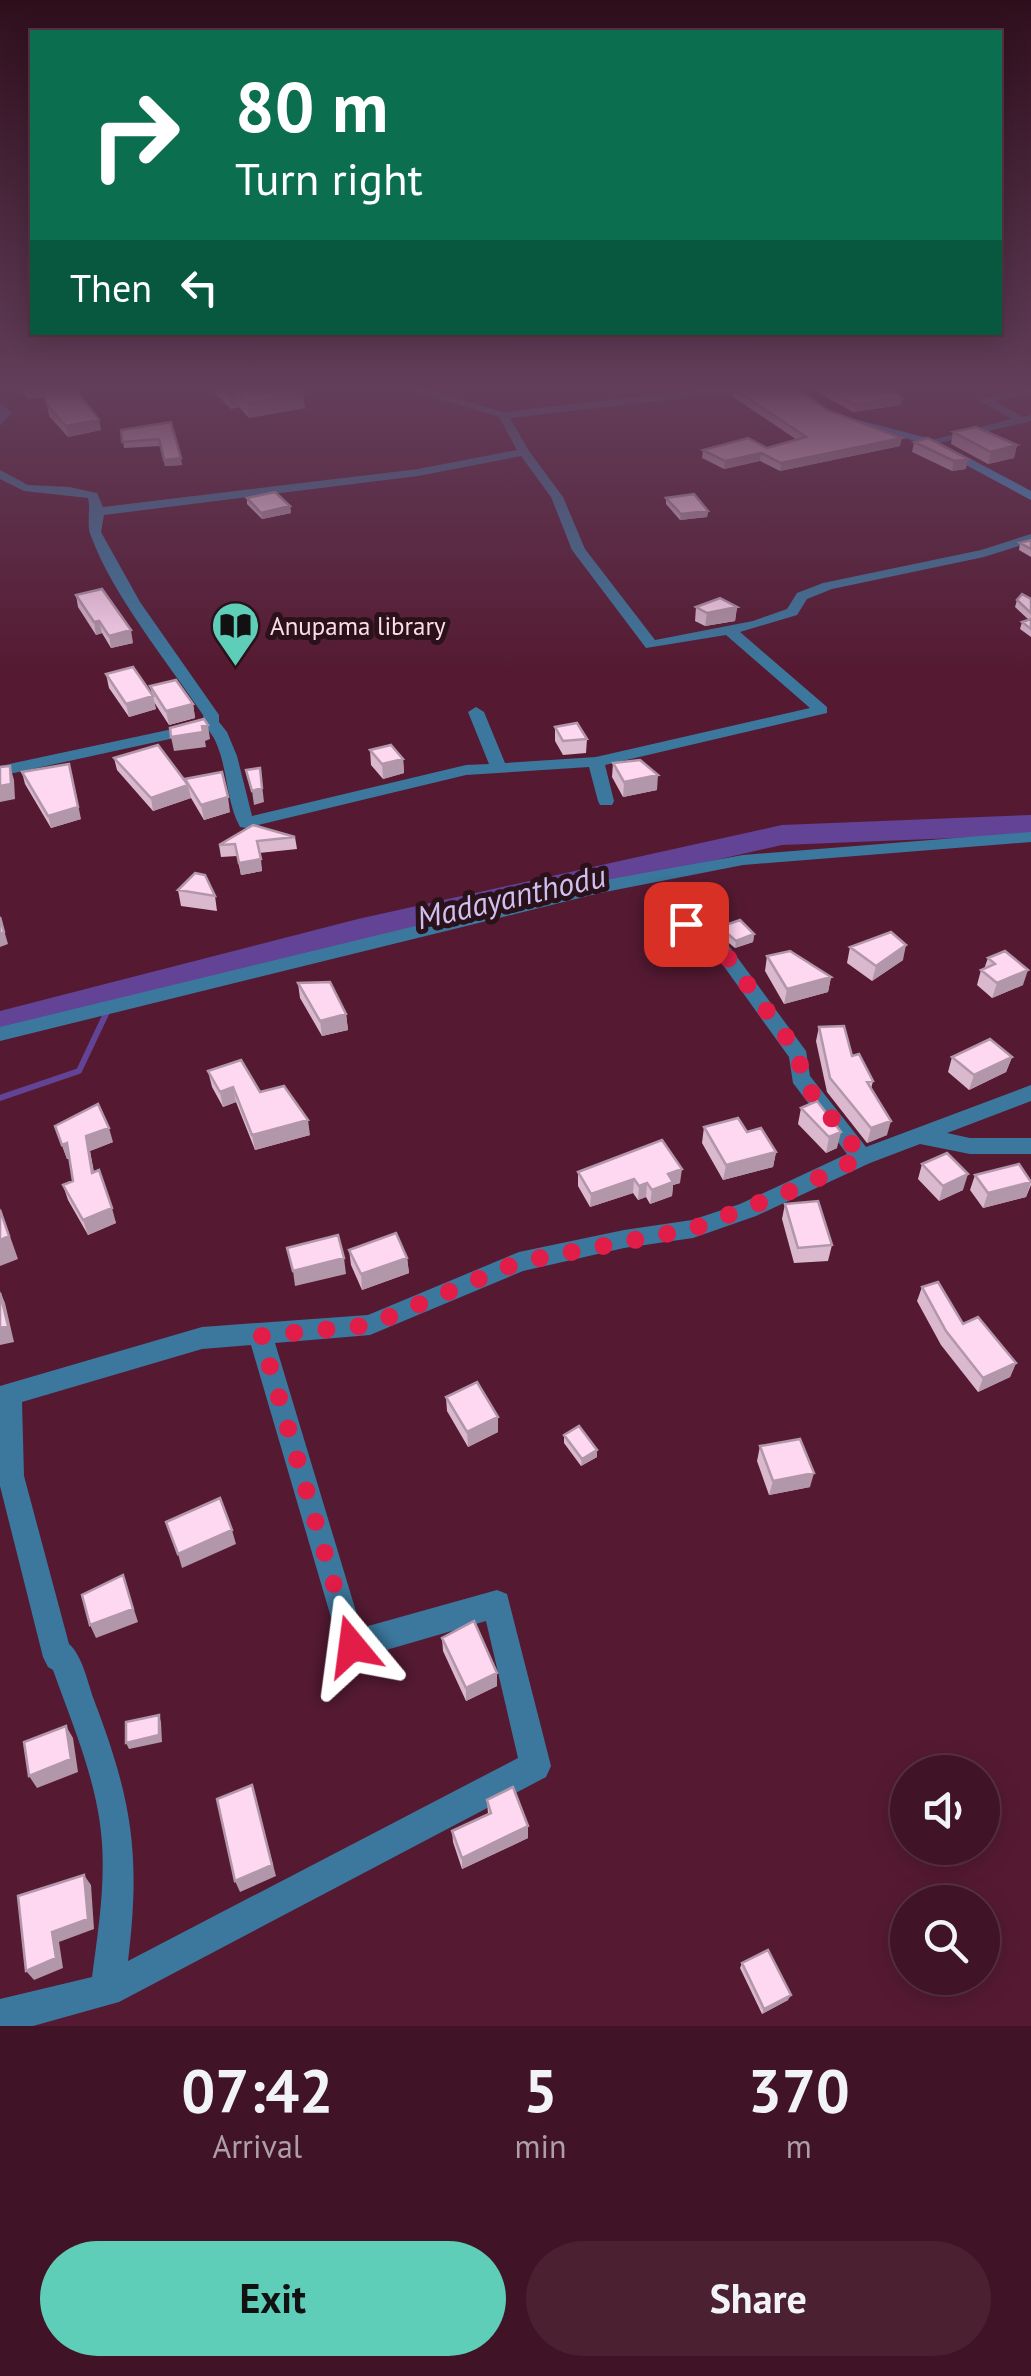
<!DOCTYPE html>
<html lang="en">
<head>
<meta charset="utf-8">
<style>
  :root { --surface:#401426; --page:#4b2132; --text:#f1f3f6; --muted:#ae9ea7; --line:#593343; --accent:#5eceb8 }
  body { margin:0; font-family:"PT Sans",sans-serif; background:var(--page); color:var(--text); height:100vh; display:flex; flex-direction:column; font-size:38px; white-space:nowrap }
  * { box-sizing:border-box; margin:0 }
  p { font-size:32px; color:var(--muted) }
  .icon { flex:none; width:55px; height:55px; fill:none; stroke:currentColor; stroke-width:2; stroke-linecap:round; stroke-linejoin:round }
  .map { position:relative; height:2026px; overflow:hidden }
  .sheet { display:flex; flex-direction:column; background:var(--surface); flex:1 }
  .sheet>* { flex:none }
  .banner { position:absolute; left:30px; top:30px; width:972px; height:305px; border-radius:0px; box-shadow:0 5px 25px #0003,0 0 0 2px var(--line); background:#0b6e4f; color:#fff; overflow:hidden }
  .buttons { position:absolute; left:890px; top:1755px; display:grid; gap:20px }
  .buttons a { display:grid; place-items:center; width:110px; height:110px; border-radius:50%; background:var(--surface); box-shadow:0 5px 25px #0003,0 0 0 2px var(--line); font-size:50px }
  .pin { position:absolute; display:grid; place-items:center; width:85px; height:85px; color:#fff; margin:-42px; border-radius:20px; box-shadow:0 5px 15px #0006 }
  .me { position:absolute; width:110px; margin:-55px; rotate:344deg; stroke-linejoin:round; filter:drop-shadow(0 0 8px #0008) }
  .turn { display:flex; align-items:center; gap:35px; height:210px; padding:0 40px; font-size:45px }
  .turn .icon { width:130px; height:130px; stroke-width:2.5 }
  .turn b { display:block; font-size:70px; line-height:85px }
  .then { display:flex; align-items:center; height:95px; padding:0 40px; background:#0003; gap:20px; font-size:38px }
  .eta { display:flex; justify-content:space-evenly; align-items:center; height:170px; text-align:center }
  .eta b { font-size:60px; font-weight:800; line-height:70px }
  .cta { display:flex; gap:20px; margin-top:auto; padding:20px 40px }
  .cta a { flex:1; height:115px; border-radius:60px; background:var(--accent); color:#111; font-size:40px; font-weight:800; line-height:115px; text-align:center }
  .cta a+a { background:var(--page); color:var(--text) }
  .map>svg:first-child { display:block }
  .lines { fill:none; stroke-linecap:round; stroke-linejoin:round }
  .stream { stroke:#624396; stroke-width:6 }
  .river { fill:#624396; fill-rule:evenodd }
  .minor { fill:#3c789e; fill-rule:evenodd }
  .secondary { fill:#349fdb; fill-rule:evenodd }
  .wall { fill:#dab9cf }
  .shaded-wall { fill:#b296a9 }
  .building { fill:#fed7f1; stroke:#b296a9; stroke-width:2.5 }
  .route { stroke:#e11d48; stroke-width:18; stroke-dasharray:0 32.4 }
  .labels { text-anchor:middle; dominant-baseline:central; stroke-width:10; stroke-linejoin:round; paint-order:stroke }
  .far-poi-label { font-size:25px; fill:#fcdde6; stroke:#2b111a; text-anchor:start }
  .water-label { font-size:32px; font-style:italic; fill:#cfc1ef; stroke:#2b111a }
</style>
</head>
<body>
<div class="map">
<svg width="1031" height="2026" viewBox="0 0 1031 2026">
  <rect width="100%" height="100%" fill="#551a32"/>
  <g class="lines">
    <!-- stream -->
    <path class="stream" d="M0,1098L79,1071L114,997"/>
    <!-- river -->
    <path class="river" d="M1031,815V835L782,845L359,941L0,1037V1011L358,919L782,825Z"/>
    <!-- minor -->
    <path class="minor" d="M402,387H418L503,412L724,387H757L752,390L510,418L529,451L563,497L585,549L655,640L753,621L787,609L797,593L823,583L981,550L1031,534V542L984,557L832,589L807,599L797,615L740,632L827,707V713L605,765L614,801L612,805H600L598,801L589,767L466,775L246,828L240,827C226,801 228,771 217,745C213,733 204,728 203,715C167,661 113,596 91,536C86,525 91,511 88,498L24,491L0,479V470L28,485L69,487L97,493L103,507L418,469L517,450L499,417ZM521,456L551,497L572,550L646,648L726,635L810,708L596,757L505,763L484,712L476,707L468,712L489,764L466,765L252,816L237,756L227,732L219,722V715L140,602L101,532L104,515L418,476Z
      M1031,388V394L994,401L1023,417L1031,415V421L931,445L925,442L1011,419L979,400Z
      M0,403L12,413L0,425Z
      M196,724L204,729L202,732L0,776V766Z
      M1031,832V842L743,865L600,893L0,1041V1027L600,881L743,855Z
      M686,918L729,946L806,1051L810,1076L866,1147L1031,1085V1101L947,1133L970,1138H1031V1154H970L920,1144L870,1163L756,1216L693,1238L624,1248L523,1271L370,1335L275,1343L361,1628L497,1590L507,1594L551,1766L546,1777L119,2002L33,2026H0V1999L92,1977C98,1932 105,1888 102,1843C98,1783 73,1726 53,1670L48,1667L43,1657L0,1486V1386L202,1327L368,1315L519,1252L624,1230L692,1220L740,1204L847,1154L793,1083L789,1057L715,954L679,928L677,924ZM251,1345L342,1655L352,1660L486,1621L518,1758L128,1961C141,1854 132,1800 94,1700C88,1683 82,1655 69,1644L24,1476L22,1402L202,1349Z"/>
    <!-- secondary -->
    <path class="secondary" d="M859,420L935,440L1031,491V500L927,444L855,425L853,423Z"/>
  </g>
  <!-- wall -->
  <path class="wall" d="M19,387H74L99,420L101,430L68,437L49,416L46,397L29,399Z
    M209,387H296L305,408L249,418L239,407L231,409Z
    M808,387H891L901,405L853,412Z
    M733,388L827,410L900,446L780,471L760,461L724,469L702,458L703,450L767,448L797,440L732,396Z
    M171,422L182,465L165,466L160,446L124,448L121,430Z
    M953,432L1017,445L1014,458L988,464L951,444Z
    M928,438L966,469L952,471L912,452L914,442Z
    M247,498L290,506L291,513L262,519L247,504Z
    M666,498L708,511L707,517L680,520L666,504Z
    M1031,540V557L1019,550L1020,543Z
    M76,595L133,643L111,648L102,633L96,635L78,607Z
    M1031,599V637L1020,629L1022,622L1029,620L1015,607L1017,600Z
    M696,607H737L735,621L705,626L695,621Z
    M106,674L152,694L150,686L193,704L195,718L169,725L154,702L156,709L129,717L109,688Z
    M555,727L587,739L586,753L563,755L555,741Z
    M370,750L403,759L404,773L383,779L371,765Z
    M114,758L185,782L230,812L204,820L191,798L153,811L117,770Z
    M613,763L657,790L623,797L612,777Z
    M22,772L81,819L51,828L25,784Z
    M295,837L297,849L259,853L262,871L241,875L237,856L221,857L219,845Z
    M178,890L215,896L217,911L181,906Z
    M720,927L754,934L753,942L735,948L719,935Z
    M850,947L903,960L872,981L847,963Z
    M767,956L831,977L828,992L784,1004L765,971Z
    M988,958L1023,985L992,998L977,985L981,970L984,969Z
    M298,983L346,1014L348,1030L322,1036L300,998Z
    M819,1027L852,1056L873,1081L871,1089L887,1135L867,1143L827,1092L816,1041Z
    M952,1057H1012L1006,1072L969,1090L948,1072Z
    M208,1071L310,1135L255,1150L236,1102L223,1107L212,1087Z
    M817,1101L837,1148L826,1153L798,1124L801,1108Z
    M55,1126L113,1142L90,1151L94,1172L116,1223L88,1235L68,1200L63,1185L73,1181L69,1159H67Z
    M704,1127L747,1132L776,1152L773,1167L723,1180L702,1143Z
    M922,1164L963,1190L939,1201L918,1179Z
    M578,1172L680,1183L673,1185L672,1196L650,1204L646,1197L638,1200L633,1193L590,1207L578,1186Z
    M975,1175L1031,1180V1185L1026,1197L983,1208L970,1190Z
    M785,1204L832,1245L828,1261L794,1263L782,1219Z
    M349,1250L407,1258L409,1273L362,1290L351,1265Z
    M922,1287L963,1324L1016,1363L1010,1377L978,1392L941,1345L917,1301Z
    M446,1397L498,1432L468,1447L447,1411Z
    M564,1435L597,1450V1457L581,1466L564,1443Z
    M760,1446L810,1487L769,1495L757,1461Z
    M442,1638L497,1686L466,1701L443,1651Z
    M487,1800L528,1826V1838L462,1869L453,1842L452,1831L488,1814Z
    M742,1963L788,2000L762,2014L740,1968Z"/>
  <!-- shaded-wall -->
  <path class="shaded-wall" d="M44,387L46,397L29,399L27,389Z
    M600,387H626L599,391Z
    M237,392L239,407L231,409L229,393Z
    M303,393L305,408L249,418L247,403Z
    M902,398L901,405L853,412L854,404Z
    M99,420L101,430L68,437L66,426Z
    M902,438L900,446L780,471L781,463Z
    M1017,445L1014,458L988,464L991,452Z
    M761,453L760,461L724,469L725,461Z
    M181,458L182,465L165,466L164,460Z
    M968,459L966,469L952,471L954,461Z
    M290,506L291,513L262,519L261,513Z
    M708,511L707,517L680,520L681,514Z
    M737,607L735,621L705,626L707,613Z
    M99,621L102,633L96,635L94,622Z
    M131,630L133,643L111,648L109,636Z
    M153,696L156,709L129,717L126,704Z
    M193,704L195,718L169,725L166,711Z
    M208,725L210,739L205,741L206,747L174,751L171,737Z
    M403,759L404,773L383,779L382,764Z
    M10,766L14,780L15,799L0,802V786Z
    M260,768L264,802L254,805L252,791Z
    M72,775L81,819L51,828L48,816Z
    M658,775L657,790L623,797L624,782Z
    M188,785L191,798L153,811L151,798Z
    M228,797L230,812L204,820L201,805Z
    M261,859L262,871L241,875L239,863Z
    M0,916L8,944L0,947Z
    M754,934L753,942L735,948L736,941Z
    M906,945L903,960L872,981L876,966Z
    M1028,970L1023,985L992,998L997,983Z
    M831,977L828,992L784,1004L787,989Z
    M346,1014L348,1030L322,1036L320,1021Z
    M1012,1057L1006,1072L969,1090L974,1075Z
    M233,1087L236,1102L223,1107L220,1092Z
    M308,1120L310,1135L255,1150L252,1135Z
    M891,1121L887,1135L867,1143L871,1128Z
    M109,1128L113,1142L90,1151L96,1188L92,1173L86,1136Z
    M841,1132L837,1148L826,1153L829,1137Z
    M67,1143L72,1158L67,1159L62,1145Z
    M776,1152L773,1167L723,1180L726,1165Z
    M682,1169L680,1183L673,1185L672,1196L650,1204L652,1190L668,1174Z
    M968,1174L963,1190L939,1201L943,1186Z
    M634,1179L633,1193L590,1207L591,1194Z
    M1031,1182L1026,1197L983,1208L988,1193Z
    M647,1183L646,1197L638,1200L639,1186Z
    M0,1208L18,1259L0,1266Z
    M112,1208L116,1223L88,1235L83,1220Z
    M344,1258L346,1274L295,1286L293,1271Z
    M407,1258L409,1273L362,1290L361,1274Z
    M0,1291L5,1303L14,1342L0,1345Z
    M1016,1363L1010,1377L978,1392L983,1378Z
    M498,1417V1432L468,1447L467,1432Z
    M597,1450V1457L581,1466L582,1459Z
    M814,1473L810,1487L769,1495L773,1481Z
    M232,1530L236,1544L182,1568L178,1554Z
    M123,1575L138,1622L96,1638L90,1625Z
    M497,1673V1686L466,1701V1688Z
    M159,1715L161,1722L162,1742L129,1749L126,1743Z
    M66,1726L73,1738L78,1772L37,1788L29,1776Z
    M252,1785L276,1876L240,1892L235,1881Z
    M528,1826V1838L462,1869V1858Z
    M84,1875L91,1885L94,1929L59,1942L63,1968L34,1980L26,1971L52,1932Z
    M791,1995L788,2000L762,2014L764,2009Z"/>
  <!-- building -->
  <path class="building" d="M44,387H74L99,420L66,426L47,405Z
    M223,387H296L303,393L247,403L237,392L229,393Z
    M740,387H795L827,410L902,438L781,463L761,453L725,461L703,450L748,438L767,448L806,437L733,388Z
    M822,387H891L902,398L854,404Z
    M171,422L181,458L164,460L159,439L122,442L121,430Z
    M976,427L1017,445L991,452L953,432Z
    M928,438L968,459L954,461L914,442Z
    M275,492L290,506L261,513L247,498Z
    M694,494L708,511L681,514L666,498Z
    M1031,540V549L1020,543Z
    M102,589L131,630L109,636L99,621L94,622L76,595Z
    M1022,594L1031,599V613L1017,600Z
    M720,598L737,607L707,613L696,607Z
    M1031,619V629L1022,622Z
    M133,667L153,696L126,704L106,674Z
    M176,680L193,704L166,711L150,686Z
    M204,719L208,725L202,726L203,732L171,737L170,728Z
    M577,723L587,739L563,741L555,727Z
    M158,745L188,785L151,798L114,758Z
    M391,745L403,759L382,764L370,750Z
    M640,760L658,775L624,782L613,763Z
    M69,764L78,807L48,816L22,772Z
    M10,766L11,784L0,786V767Z
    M260,768L262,788L252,791L246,770Z
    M222,772L228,797L201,805L185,779Z
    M253,825L295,837L257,841L261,859L239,863L235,844L219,845Z
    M195,873L205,875L215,896L178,890Z
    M0,917L4,932L0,934Z
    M740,920L754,934L736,941L720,927Z
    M891,932L906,945L876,966L850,947Z
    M790,951L831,977L787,989L767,956Z
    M1005,951L1028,970L997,983L981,970L995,964L988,958Z
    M330,982L346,1014L320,1021L298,983Z
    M844,1026L852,1056L859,1054L873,1081L867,1082L891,1121L871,1128L830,1078L819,1027Z
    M990,1039L1012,1057L974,1075L952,1057Z
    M241,1060L260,1092L284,1086L308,1120L252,1135L233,1087L220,1092L208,1071Z
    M817,1101L841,1132L829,1137L801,1108Z
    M98,1104L109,1128L86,1136L92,1173L99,1170L112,1208L83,1220L63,1185L73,1181L67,1143L62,1145L55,1126Z
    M738,1118L747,1132L761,1128L776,1152L726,1165L704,1127Z
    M662,1140L682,1169L668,1174L673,1182L652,1190L647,1183L639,1186L634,1179L591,1194L578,1172Z
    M947,1153L968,1174L943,1186L922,1164Z
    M1019,1164L1031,1182L988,1193L975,1175Z
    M818,1201L832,1245L798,1248L785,1204Z
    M0,1210L9,1236L0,1240Z
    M396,1233L407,1258L361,1274L349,1250Z
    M338,1235L344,1258L293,1271L287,1248Z
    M938,1282L963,1324L978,1317L1016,1363L983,1378L946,1331L922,1287Z
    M0,1293L8,1326L0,1328Z
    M477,1382L498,1417L467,1432L446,1397Z
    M579,1426L597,1450L582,1459L564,1435Z
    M800,1439L814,1473L773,1481L760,1446Z
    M220,1498L232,1530L178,1554L166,1522Z
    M123,1575L133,1609L90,1625L82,1595Z
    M474,1621L497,1673L466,1688L442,1638Z
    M159,1715V1735L126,1743V1722Z
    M66,1726L71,1759L29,1776L24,1742Z
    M252,1785L272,1865L235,1881L217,1799Z
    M513,1787L528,1826L462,1858L452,1831L491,1813L487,1800Z
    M84,1875L88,1919L52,1932L56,1958L26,1971L18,1896Z
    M768,1950L791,1995L764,2009L742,1963Z"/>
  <!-- sky -->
  <linearGradient id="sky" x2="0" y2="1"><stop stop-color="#2f0e1c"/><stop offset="0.58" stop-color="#623e5a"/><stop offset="1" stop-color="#623e5a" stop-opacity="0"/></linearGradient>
  <rect width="1031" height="671" fill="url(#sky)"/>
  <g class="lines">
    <!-- route -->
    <path class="route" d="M352,1646L261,1336L370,1325L519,1262L692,1229L798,1188L862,1157L800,1078V1056L722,950L686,924"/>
  </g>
  <!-- icons -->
  <defs>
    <symbol id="library-pin" viewBox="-11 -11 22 30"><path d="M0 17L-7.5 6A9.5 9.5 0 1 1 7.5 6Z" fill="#5eceb8" stroke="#2b111a"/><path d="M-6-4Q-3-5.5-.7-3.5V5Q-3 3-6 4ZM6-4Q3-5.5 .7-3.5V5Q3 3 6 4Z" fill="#111"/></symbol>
  </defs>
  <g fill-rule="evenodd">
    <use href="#library-pin" x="208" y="598" width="55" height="75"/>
  </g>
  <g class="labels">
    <!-- far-poi labels -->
    <g class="far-poi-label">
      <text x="270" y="626">Anupama library</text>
    </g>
    <!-- water labels -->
    <g class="water-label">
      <text transform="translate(511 896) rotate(-13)">Madayanthodu</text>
    </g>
  </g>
</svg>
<div class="buttons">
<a><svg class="icon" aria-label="sound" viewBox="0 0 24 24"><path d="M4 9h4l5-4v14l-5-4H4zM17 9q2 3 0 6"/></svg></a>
<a><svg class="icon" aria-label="search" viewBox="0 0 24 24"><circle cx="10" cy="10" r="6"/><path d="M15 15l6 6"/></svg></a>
</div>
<div class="pin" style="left:686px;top:924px;background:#d93025"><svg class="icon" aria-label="arrive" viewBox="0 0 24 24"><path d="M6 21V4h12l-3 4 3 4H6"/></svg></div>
<svg class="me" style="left:352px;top:1646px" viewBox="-20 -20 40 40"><path d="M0-17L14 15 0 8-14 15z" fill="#e11d48" stroke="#fff" stroke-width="4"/></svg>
<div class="banner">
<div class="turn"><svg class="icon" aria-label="right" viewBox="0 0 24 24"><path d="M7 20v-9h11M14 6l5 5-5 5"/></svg><div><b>80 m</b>Turn right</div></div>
<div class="then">Then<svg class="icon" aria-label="left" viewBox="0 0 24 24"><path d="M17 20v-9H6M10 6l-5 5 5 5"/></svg></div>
</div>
</div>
<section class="sheet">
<div class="eta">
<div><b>07:42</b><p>Arrival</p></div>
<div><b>5</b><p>min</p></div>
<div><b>370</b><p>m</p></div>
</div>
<div class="cta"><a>Exit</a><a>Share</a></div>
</section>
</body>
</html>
